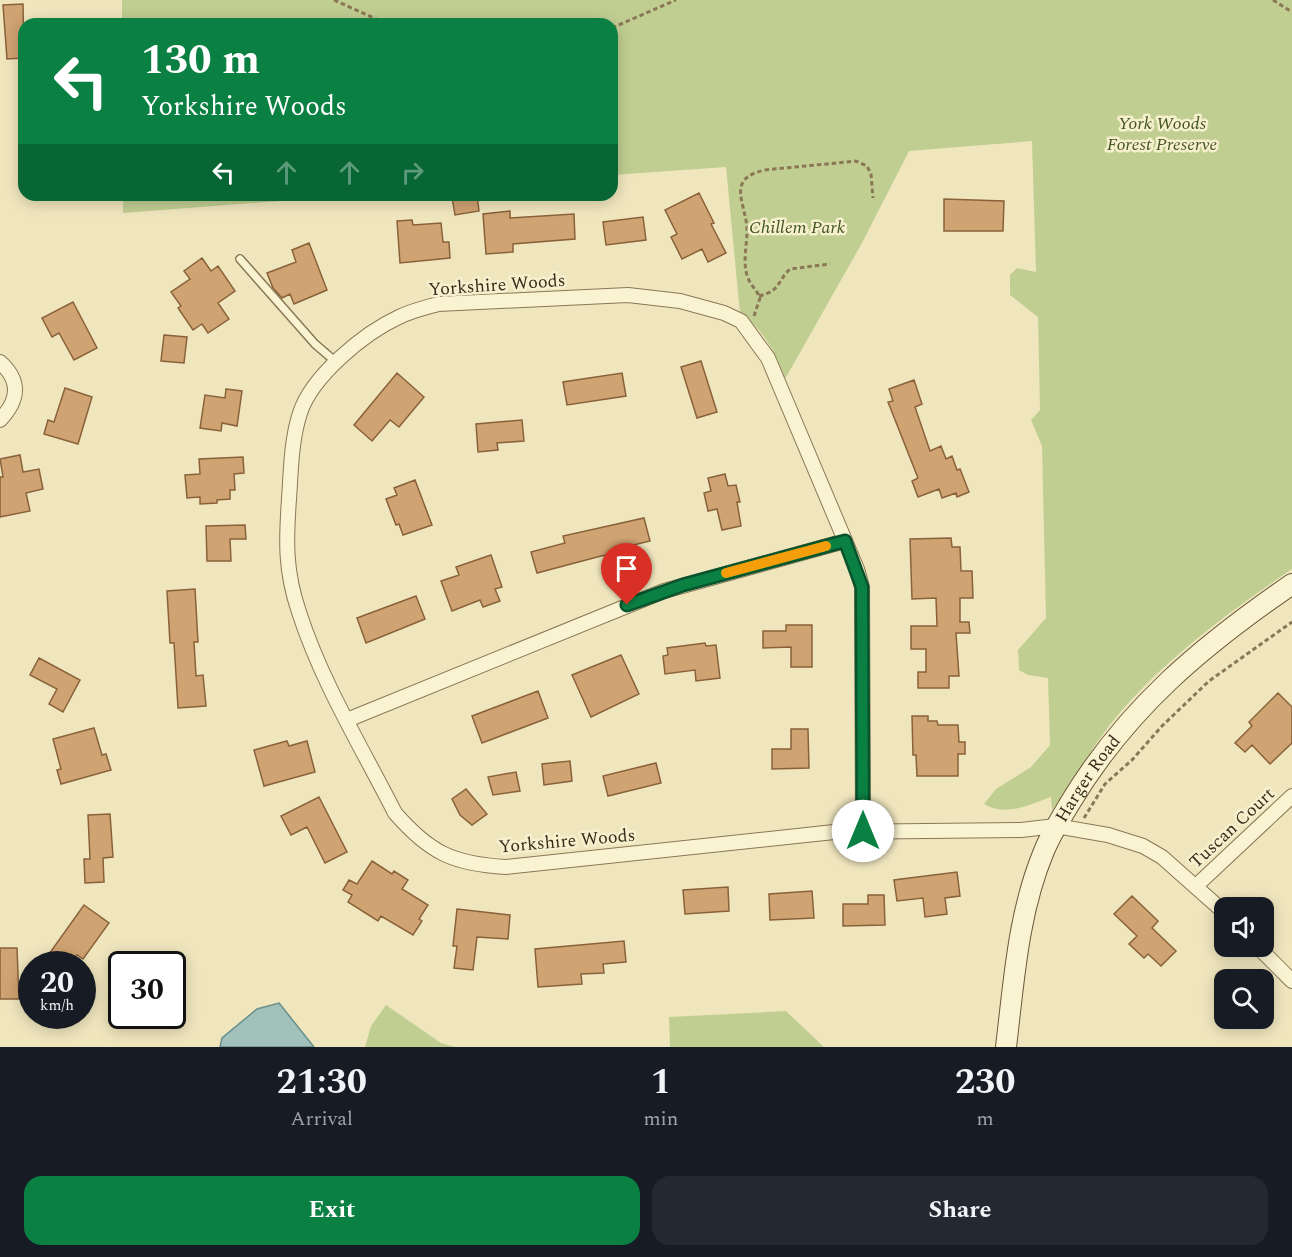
<!DOCTYPE html>
<html lang="en">
<head>
<meta charset="utf-8">
<style>
  :root { --surface:#171b24; --page:#242831; --text:#f1f3f6; --muted:#9ea1a6; --accent:#0b8043 }
  body { margin:0; font-family:Spectral,serif; background:var(--page); color:var(--text); height:100vh; display:flex; flex-direction:column; font-size:22px; white-space:nowrap }
  * { box-sizing:border-box; margin:0 }
  p { font-size:20px; color:var(--muted) }
  .icon { flex:none; width:33px; height:33px; fill:none; stroke:currentColor; stroke-width:2; stroke-linecap:round; stroke-linejoin:round }
  .map { position:relative; height:1047px; overflow:hidden }
  .side { display:flex; flex-direction:column; background:var(--surface); flex:1 }
  .side>* { flex:none }
  .banner { position:absolute; left:18px; top:18px; width:600px; height:183px; border-radius:18px; box-shadow:0 3px 15px #0003; background:#0b8043; color:#fff; overflow:hidden }
  .fabs { position:absolute; left:1214px; top:897px; display:grid; gap:12px }
  .fabs a { display:grid; place-items:center; width:60px; height:60px; border-radius:12px; background:var(--surface); box-shadow:0 3px 15px #0003; font-size:30px }
  .speed { position:absolute; left:18px; top:951px; display:flex; gap:12px; font-size:30px; font-weight:700; text-align:center }
  .speed>* { display:grid; place-content:center; width:78px; height:78px; border-radius:50%; background:var(--surface); box-shadow:0 3px 15px #0003; line-height:1 }
  .speed small { font-size:15px; font-weight:400 }
  .speed .limit { border:3px solid #111; border-radius:9px; background:#fff; color:#111 }
  .pin { position:absolute; display:grid; place-items:center; width:51px; height:51px; color:#fff; margin:-62px -26px; border-radius:50% 50% 50% 0; rotate:-45deg; box-shadow:0 0 6px #0007 }
  .pin .icon { rotate:45deg }
  .me { position:absolute; width:66px; margin:-33px; rotate:0deg; stroke-linejoin:round; filter:drop-shadow(0 0 4px #0008) }
  .turn { display:flex; align-items:center; gap:21px; height:126px; padding:0 24px; font-size:27px }
  .turn .icon { width:78px; height:78px; stroke-width:2.5 }
  .turn b { display:block; font-size:42px; line-height:51px }
  .lanes { display:flex; align-items:center; height:57px; padding:0 24px; background:#0003; justify-content:center; gap:30px; direction:ltr }
  .lanes .off { opacity:.35 }
  .eta { display:flex; justify-content:space-evenly; align-items:center; height:102px; text-align:center }
  .eta b { font-size:36px; font-weight:700; line-height:42px }
  .action { display:flex; gap:12px; margin-top:auto; padding:12px 24px }
  .action a { flex:1; height:69px; border-radius:18px; background:var(--accent); color:#fff; font-size:24px; font-weight:700; line-height:69px; text-align:center }
  .action a+a { background:var(--page); color:var(--text) }
  .map>svg:first-child { display:block }
  .green { fill:#c1ce92 }
  .water { fill:#a2c1bb; stroke:#698f8a; stroke-width:1.5 }
  .building { fill:#d0a372; stroke:#89623a; stroke-width:1.5 }
  .lines { fill:none; stroke-linecap:round; stroke-linejoin:round }
  .lane-casing { stroke:#897756; stroke-width:10 }
  .street-casing { stroke:#897756; stroke-width:16 }
  .secondary-casing { stroke:#6b5739; stroke-width:22 }
  .path { stroke:#897756; stroke-width:3; stroke-dasharray:4.5 3; stroke-linecap:butt }
  .lane { stroke:#faf3d1; stroke-width:7 }
  .street { stroke:#faf3d1; stroke-width:14 }
  .secondary { stroke:#faf3d1; stroke-width:20 }
  .route-casing { stroke:#07532c; stroke-width:15 }
  .route { stroke:#0b8043; stroke-width:10 }
  .slow { stroke:#f59e0b; stroke-width:10 }
  .labels { text-anchor:middle; dominant-baseline:central; stroke-width:5; stroke-linejoin:round; paint-order:stroke }
  .park-label { font-size:18px; font-style:italic; fill:#425521; stroke:#f7f0ce }
  .street-label { font-size:18px; fill:#382c1b; stroke:#f7f0ce }
</style>
</head>
<body>
<div class="map">
<svg width="1292" height="1047" viewBox="0 0 1292 1047">
  <rect width="100%" height="100%" fill="#f0e6be"/>
  <!-- green -->
  <path class="green" d="M122,0H1292V569C1225,615 1156,665 1106,730C1087,756 1071,784 1052,810L1051,797C1029,805 1006,817 984,804L996,789L1031,767L1050,745L1048,678L1028,675L1019,670L1018,650L1046,618L1042,446L1031,420L1040,410L1038,317L1010,295V275L1017,268L1036,272L1032,141L909,151L862,243L785,379C776,353 763,329 740,313L726,167L612,175V24H122Z
    M123,195H359L123,213Z
    M386,1005L441,1043L455,1047H365L371,1026Z
    M786,1011L824,1047H670L669,1017Z"/>
  <!-- water -->
  <path class="water" d="M279,1003L314,1047H220L222,1038L257,1009Z"/>
  <!-- building -->
  <path class="building" d="M23,4L24,58L7,59L3,5Z
    M699,193L714,223L711,224L726,253L708,262L702,249L682,259L671,237L677,234L665,210Z
    M466,195H477L479,211L455,215L452,197Z
    M944,199L1004,201L1003,231H944Z
    M510,211V218L574,214L575,239L513,244V252L486,254L483,214Z
    M643,217L646,240L606,245L603,222Z
    M412,220L413,225L441,223L443,242H449L450,258L400,263L397,221Z
    M309,243L327,290L294,304L290,294L282,298L273,288L267,273L296,262L292,250Z
    M202,258L211,271L218,266L235,291L218,303L229,319L208,333L202,324L193,330L178,308L181,306L171,292L190,279L184,271Z
    M73,302L97,348L74,360L59,333L52,337L42,318Z
    M164,335L187,337L184,363L161,361Z
    M701,361L717,412L697,418L681,367Z
    M397,373L424,397L399,427L390,420L372,441L354,425Z
    M622,373L626,396L567,405L563,382Z
    M914,380L922,404L915,407L930,451L941,446L946,459L952,456L957,470L960,469L969,492L957,497L956,493L942,498L939,489L918,497L912,481L918,478L888,402L893,401L889,389Z
    M65,388L92,397L78,444L44,434L48,420L54,422Z
    M226,389L242,391L237,426L222,423L221,431L200,428L205,395L225,398Z
    M522,420L524,441L497,443L498,450L478,452L476,424Z
    M20,455L23,472L39,469L43,489L26,493L30,511L0,517V477H3L0,459Z
    M243,457L244,473L234,474L235,490H230V499L217,500V503L200,504V497L187,498L185,475L200,474L199,459Z
    M725,474L728,486L736,485L740,502H737L741,526L722,530L717,509L708,511L704,493L711,491L708,478Z
    M415,480L432,525L403,535L399,524L396,525L386,499L397,495L394,488Z
    M644,518L650,541L625,547L626,552L601,556L537,573L531,552L565,543L563,536Z
    M245,525L246,539H230L231,561H207L206,526Z
    M951,538L952,547H960L961,571H972L973,598H960V622H969L970,633H956L959,676H949V688H918V672H926V649H911V626H937L936,598L912,599L910,539Z
    M491,555L502,587L495,589L500,601L483,607L480,600L452,611L441,581L459,575L456,567Z
    M195,589L198,642H194L196,676L203,675L206,706L178,708L174,643H170L167,591Z
    M416,596L425,619L366,643L357,618Z
    M786,625H812V667H791V647L763,648V631H786Z
    M705,643L706,646L716,645L720,678L696,681L695,670L665,674L663,656L668,655L667,648Z
    M621,655L639,694L591,717L572,675Z
    M39,658L80,680L63,712L49,704L57,689L30,675Z
    M538,691L548,718L482,743L472,716Z
    M1278,693L1292,707V743L1270,764L1252,745L1245,752L1235,743L1252,726L1249,722Z
    M912,716H928V721H937L938,725H958L959,742H965V754H958V776H917L916,755H913Z
    M94,728L102,755L106,754L111,770L61,784L57,770L61,769L53,739Z
    M791,729H808L809,768L772,769V749H791Z
    M287,741L289,746L307,741L315,772L264,786L254,750Z
    M570,761L572,781L544,785L542,764Z
    M656,763L661,783L608,796L603,776Z
    M516,772L520,791L493,795L488,777Z
    M466,789L487,814L472,825L460,815L452,799Z
    M319,797L347,852L325,863L307,827L291,835L281,816Z
    M110,814L113,857L103,858L104,882L85,883L84,859H90L88,815Z
    M372,861L392,874L394,871L408,880L402,889L428,905L419,919L422,921L413,935L381,916L378,921L348,902L352,895L343,890L349,880L357,884Z
    M957,872L960,896L945,898L947,914L925,917L923,898L897,901L894,880Z
    M728,887L729,911L685,914L683,890Z
    M812,891L814,918L770,920L769,894Z
    M868,895H884L885,925L843,926V904H868Z
    M1132,896L1158,921L1152,928L1176,951L1161,966L1148,954L1144,958L1129,944L1137,936L1114,914Z
    M84,905L109,923L83,959L77,955L70,964H63L49,954Z
    M457,909L510,915L508,939L477,937L473,970L454,968L457,946H453Z
    M624,941L626,962L603,964L604,973L581,974L582,984L538,987L535,949Z
    M0,948H17L19,999H0Z"/>
  <g class="lines">
    <defs>
      <path id="lane" d="M240,259L315,344L336,362"/>
      <path id="street" d="M0,362C21,381 19,400 0,420
        M347,720L664,591L845,541
        M863,831L862,587L857,569L768,358L741,321L724,313L680,301L628,295L438,304C424,308 411,311 399,317C364,333 312,376 300,413C291,441 291,471 289,499C286,541 285,571 299,612C321,681 362,748 395,813C430,853 453,864 506,867L834,832L1021,830L1056,826L1108,835L1143,846L1162,857L1224,912
        M1196,886L1292,796
        M1257,946L1292,981"/>
      <g id="secondary">
        <path id="s1" d="M1006,1047C1014,981 1018,913 1044,851C1051,834 1061,818 1070,803C1127,708 1202,646 1292,584"/>
      </g>
    </defs>
    <!-- lane casing -->
    <use href="#lane" class="lane-casing"/>
    <!-- street casing -->
    <use href="#street" class="street-casing"/>
    <!-- secondary casing -->
    <use href="#secondary" class="secondary-casing"/>
    <!-- path -->
    <path class="path" d="M334,0L387,24
      M1273,0L1292,12
      M612,28L676,0
      M759,296C781,291 777,281 790,269L830,264
      M754,316L760,298C757,290 751,286 748,278C742,263 747,246 747,231C747,204 724,179 765,170L856,161L867,166L871,174L873,198
      M1084,818L1105,784L1132,760L1162,726L1209,681L1292,622"/>
    <!-- lane -->
    <use href="#lane" class="lane"/>
    <!-- street -->
    <use href="#street" class="street"/>
    <!-- secondary -->
    <use href="#secondary" class="secondary"/>
  </g>
  <g class="lines">
    <defs>
      <path id="route" d="M627,605L683,585L845,541L862,587L863,831"/>
    </defs>
    <!-- route casing -->
    <use href="#route" class="route-casing"/>
    <!-- route -->
    <use href="#route" class="route"/>
    <!-- slow -->
    <path class="slow" d="M726,573L826,546"/>
  </g>
  <g class="labels">
    <!-- park labels -->
    <g class="park-label">
      <text x="1162" y="123">York Woods<tspan x="1162" dy="21">Forest Preserve</tspan></text>
      <text x="797" y="227">Chillem Park</text>
    </g>
    <!-- street labels -->
    <g class="street-label">
      <text transform="translate(497 285) rotate(-4)">Yorkshire Woods</text>
      <text stroke="none"><textPath href="#s1" startOffset="285">Harger Road</textPath></text>
      <text transform="translate(1232 828) rotate(-43)">Tuscan Court</text>
      <text transform="translate(567 841) rotate(-5)">Yorkshire Woods</text>
    </g>
  </g>
</svg>
<div class="fabs">
<a><svg class="icon" aria-label="sound" viewBox="0 0 24 24"><path d="M4 9h4l5-4v14l-5-4H4zM17 9q2 3 0 6"/></svg></a>
<a><svg class="icon" aria-label="search" viewBox="0 0 24 24"><circle cx="10" cy="10" r="6"/><path d="M15 15l6 6"/></svg></a>
</div>
<div class="speed"><div>20<small>km/h</small></div><div class="limit">30</div></div>
<div class="pin" style="left:627px;top:605px;background:#d93025"><svg class="icon" aria-label="arrive" viewBox="0 0 24 24"><path d="M6 21V4h12l-3 4 3 4H6"/></svg></div>
<svg class="me" style="left:863px;top:831px" viewBox="-20 -20 40 40"><circle r="19" fill="#fff"/><path d="M0-13L10 11 0 6-10 11z" fill="#0b8043"/></svg>
<div class="banner">
<div class="turn"><svg class="icon" aria-label="left" viewBox="0 0 24 24"><path d="M17 20v-9H6M10 6l-5 5 5 5"/></svg><div><b>130 m</b>Yorkshire Woods</div></div>
<div class="lanes"><svg class="icon" aria-label="left" viewBox="0 0 24 24"><path d="M17 20v-9H6M10 6l-5 5 5 5"/></svg><svg class="icon off" aria-label="ahead" viewBox="0 0 24 24"><path d="M12 20V5M6 11l6-6 6 6"/></svg><svg class="icon off" aria-label="ahead" viewBox="0 0 24 24"><path d="M12 20V5M6 11l6-6 6 6"/></svg><svg class="icon off" aria-label="right" viewBox="0 0 24 24"><path d="M7 20v-9h11M14 6l5 5-5 5"/></svg></div>
</div>
</div>
<section class="side">
<div class="eta">
<div><b>21:30</b><p>Arrival</p></div>
<div><b>1</b><p>min</p></div>
<div><b>230</b><p>m</p></div>
</div>
<div class="action"><a>Exit</a><a>Share</a></div>
</section>
</body>
</html>
